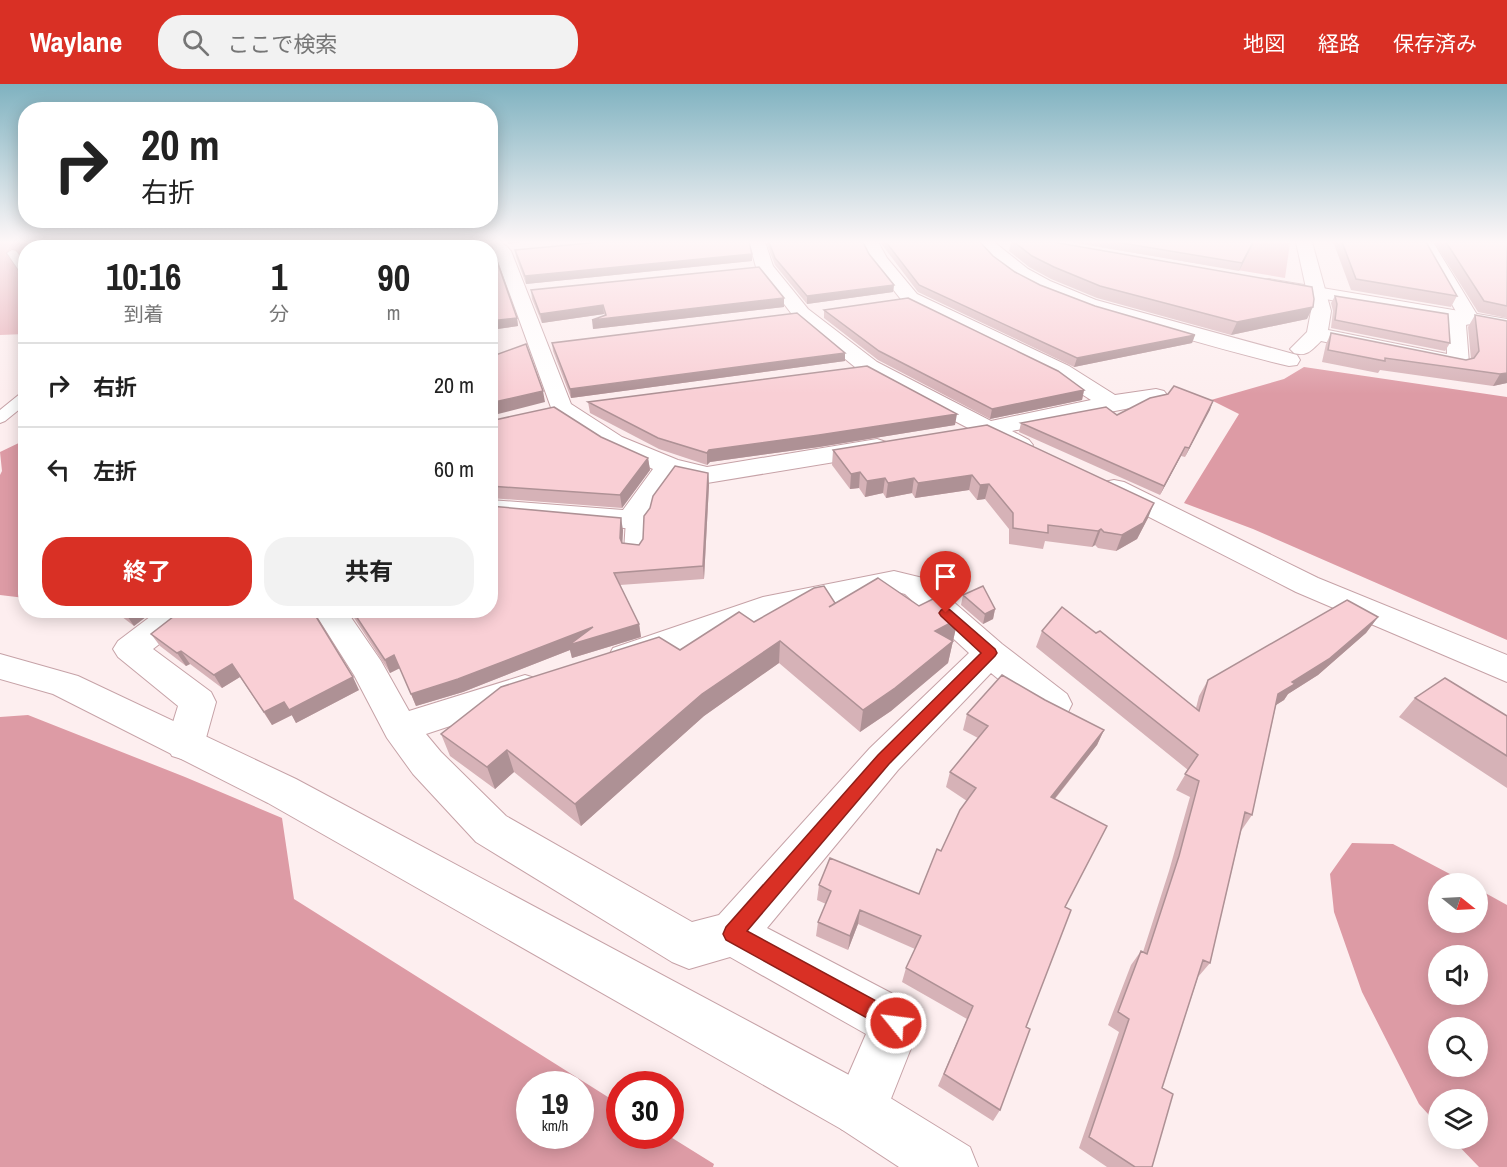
<!DOCTYPE html>
<html lang="ja">
<head>
<meta charset="utf-8">
<style>
  :root { --surface:#fff; --page:#f2f2f2; --text:#222; --muted:#767676; --line:#e0e0e0; --accent:#d93025 }
  body { margin:0; font-family:"Archivo Narrow","Noto Sans JP",sans-serif; background:var(--page); color:var(--text); height:100vh; display:flex; flex-direction:column; font-size:22px; white-space:nowrap }
  * { box-sizing:border-box; margin:0 }
  p { font-size:20px; color:var(--muted) }
  .icon { flex:none; width:33px; height:33px; fill:none; stroke:currentColor; stroke-width:2; stroke-linecap:round; stroke-linejoin:round }
  .map { position:relative; flex:1; overflow:hidden }
  .drawer { position:absolute; left:18px; top:156px; width:480px; height:378px; display:flex; flex-direction:column; background:var(--surface); border-radius:24px; box-shadow:0 3px 15px #0003 }
  .drawer>* { flex:none }
  .top-card { position:absolute; left:18px; top:18px; width:480px; height:126px; border-radius:24px; box-shadow:0 3px 15px #0003; background:#fff; color:var(--text); overflow:hidden }
  .needle { width:39px; rotate:108deg }
  .fabs { position:absolute; left:1428px; top:789px; display:grid; gap:12px }
  .fabs a { display:grid; place-items:center; width:60px; height:60px; border-radius:50%; background:var(--surface); box-shadow:0 3px 15px #0003; font-size:30px }
  .speed { position:absolute; left:516px; top:987px; display:flex; gap:12px; font-size:30px; font-weight:700; text-align:center }
  .speed>* { display:grid; place-content:center; width:78px; height:78px; border-radius:50%; background:var(--surface); box-shadow:0 3px 15px #0003; line-height:1 }
  .speed small { font-size:15px; font-weight:400 }
  .speed .limit { border:9px solid #d22; background:#fff; color:#111 }
  .pin { position:absolute; display:grid; place-items:center; width:51px; height:51px; color:#fff; margin:-62px -26px; border-radius:50% 50% 50% 0; rotate:-45deg; box-shadow:0 0 6px #0007 }
  .pin .icon { rotate:45deg }
  .me { position:absolute; width:66px; margin:-33px; rotate:299deg; stroke-linejoin:round; filter:drop-shadow(0 0 4px #0008) }
  .turn { display:flex; align-items:center; gap:21px; height:126px; padding:0 24px; font-size:27px }
  .turn .icon { width:78px; height:78px; stroke-width:2.5 }
  .turn b { display:block; font-size:42px; line-height:51px }
  .eta { display:flex; justify-content:space-evenly; align-items:center; height:102px; text-align:center }
  .eta b { font-size:36px; font-weight:700; line-height:42px }
  .cta { display:flex; gap:12px; margin-top:auto; padding:12px 24px }
  .cta a { flex:1; height:69px; border-radius:24px; background:var(--accent); color:#fff; font-size:24px; font-weight:700; line-height:69px; text-align:center }
  .cta a+a { background:var(--page); color:var(--text) }
  ul { padding:0; list-style:none }
  li { display:flex; align-items:center; gap:18px; height:84px; padding:0 24px; border-top:2px solid var(--line) }
  li div { flex:1 }
  li b { display:block; font-size:22px }
  li em { font-style:normal }
  header { display:flex; align-items:center; gap:36px; box-sizing:border-box; height:84px; padding:0 30px; background:var(--accent); color:#fff }
  header strong { font-size:28px }
  nav { display:flex; gap:33px; margin-inline-start:auto; font-size:21px }
  .search { width:420px; height:54px; background:var(--page); display:flex; align-items:center; gap:15px; box-sizing:border-box; padding:0 21px; border-radius:24px; color:var(--muted); font-size:22px }
  .map>svg:first-child { display:block }
  .green { fill:#e7b0b8 }
  .forest { fill:#dd9ba5; fill-rule:evenodd }
  .lines { fill:none; stroke-linecap:round; stroke-linejoin:round }
  .service-casing { stroke:#c6a2a7; stroke-width:2 }
  .minor-casing { stroke:#c6a2a7; stroke-width:2 }
  .tertiary-casing { stroke:#c6a2a7; stroke-width:2 }
  .service { fill:#fff; fill-rule:evenodd }
  .minor { fill:#fff; fill-rule:evenodd }
  .tertiary { fill:#fff; fill-rule:evenodd }
  .wall { fill:#d6b2b7 }
  .shaded-wall { fill:#ae9195 }
  .building { fill:#f9cfd5; stroke:#ae9195; stroke-width:1.5 }
  .route { fill:#d93025; stroke:#8d1f18; stroke-width:1.5 }
</style>
</head>
<body>
<header>
<strong>Waylane</strong>
<div class="search"><svg class="icon" aria-label="search" viewBox="0 0 24 24"><circle cx="10" cy="10" r="6"/><path d="M15 15l6 6"/></svg>ここで検索</div>
<nav><a>地図</a><a>経路</a><a>保存済み</a></nav>
</header>
<div class="map">
<svg width="1507" height="1083" viewBox="0 0 1507 1083">
  <rect width="100%" height="100%" fill="#fdeeef"/>
  <!-- green -->
  <path class="green" d="M0,158H111L113,163L26,164L25,250L0,251Z
    M1069,158H1283L1290,159L1285,194Z"/>
  <!-- forest -->
  <path class="forest" d="M187,158H395L402,163H171Z
    M1304,283L1507,313V556L1253,445L1184,419L1239,330L1211,316L1284,295Z
    M25,356V514L0,511V391L2,387L0,368Z
    M28,631L185,693L282,734L294,815L619,1020L620,1052H669L714,1080L713,1083H0V633ZM580,1000V1052H530V1000Z
    M1352,759L1393,760L1467,799L1438,800V838H1478V805L1507,821V1083H1479L1452,1055L1478,1054V1016H1438V1041L1419,1020L1362,908L1334,828L1330,790ZM1438,872H1478V910H1438ZM1438,944H1478V982H1438Z"/>
  <g class="lines">
    <defs>
      <path id="service" d="M12,166L16,167L26,180V192L22,191L7,169Z
        M26,308V320L5,337L0,339V326L21,309Z
        M635,431L641,432L644,436L642,467L640,471H626L624,467L626,436L629,432Z"/>
      <path id="minor" d="M483,158H502L511,167L571,320L622,353L678,376L707,383L877,355L886,358L890,363L886,368L877,371L707,399L675,391L652,423L649,436L645,442L635,445L490,432V416L623,426L653,385L604,363L553,329L495,169Z
        M749,158H765L773,182L808,225L877,278L991,337L1091,316L1053,292L903,218L873,180L862,158H878L887,174L917,210L1069,282L1115,311L1156,305L1164,307L1168,312L1164,317L1156,319L1012,347L1029,356L1033,361L1029,366C1011,371 1003,359 987,354C983,352 977,352 972,351L970,345L861,288L794,233L756,183Z
        M976,158H994L1028,185L1050,197L1096,216L1297,271L1300,276L1297,281L1289,282C1250,273 1212,262 1173,251C1111,233 1016,213 976,158Z
        M1296,158H1312L1331,227L1328,246L1447,270L1446,237L1449,233L1458,231L1417,158H1433L1479,234L1476,238L1466,241L1469,279L1466,284L1458,286L1321,257C1312,266 1307,273 1294,269L1290,265L1307,248L1311,227Z
        M1114,396L1124,398L1318,494L1507,571V598L1296,508L1104,410L1100,404L1104,398Z
        M894,487L927,495L1002,560L1067,610L1072,620L1067,630L1054,634L1041,630L991,589L898,686L767,844L914,921L921,939L879,1045L860,1053L841,1045L833,1026L866,950L730,873L689,885L672,878L476,758L413,690L387,654L354,591L313,526H346L381,577L409,627L525,591L538,595L543,604L538,613L426,650L441,668L506,732L692,838L719,831L870,664L969,569L905,510L894,507L770,533L625,585L613,582L608,573L613,564L763,513Z
        M159,526H198L193,534L153,565L211,608L216,618L204,661L198,672L185,676L172,672L166,661L178,622L118,573L113,565L118,557Z"/>
      <path id="tertiary" d="M1269,195L1507,235V247L1263,204L1260,200L1263,196Z
        M0,570L78,592L296,695L879,1007L970,1063L978,1083H899L841,1045L268,719L53,610L0,595Z"/>
    </defs>
    <!-- service casing -->
    <use href="#service" class="service-casing"/>
    <!-- minor casing -->
    <use href="#minor" class="minor-casing"/>
    <!-- tertiary casing -->
    <use href="#tertiary" class="tertiary-casing"/>
    <!-- service -->
    <use href="#service" class="service"/>
    <!-- minor -->
    <use href="#minor" class="minor"/>
    <!-- tertiary -->
    <use href="#tertiary" class="tertiary"/>
  </g>
  <!-- wall -->
  <path class="wall" d="M419,158H486L492,163L517,234L518,242L490,246V164H424Z
    M766,158H863L869,170L894,201L893,208L807,220L775,181Z
    M880,158H980L993,172L1015,188L1040,201L1095,222L1195,251L1192,259L1074,283L918,208Z
    M1011,158H1053L1307,235L1231,251L1097,214L1051,195L1029,183L1009,167Z
    M1072,158H1254L1239,187Z
    M1327,158H1426L1457,212L1451,223L1351,206L1334,160Z
    M1434,158H1507V234L1478,228Z
    M515,166L752,170V177L526,200L516,173Z
    M531,206L784,214V223L593,245L605,231L604,230L542,239L532,215Z
    M1335,212L1450,259L1445,267L1331,244L1333,227L1331,219Z
    M824,226L1084,306L1082,316L990,335L878,276L824,234Z
    M1475,231L1507,299L1493,302L1380,286L1378,289L1322,278L1326,260L1331,249L1466,276L1471,275L1468,243Z
    M552,259L845,277L571,314L553,267Z
    M1213,317L1185,373L1181,372L1160,411L1019,348L1021,339L1117,331Z
    M588,318L955,341L819,363L710,378L707,381L659,365L590,329Z
    M490,337L601,353L648,374L650,386L622,424L490,414Z
    M987,341L1148,434L1137,455L1116,467L1098,464L1095,461L1092,463L1045,457L1043,465L1009,460V445L985,415L977,416L969,406L915,414L912,409L886,414L883,409L865,413L859,404L850,405L832,381L833,366Z
    M708,389L709,401L704,495L620,501L639,540L641,553L572,574L570,566L463,608L416,622L400,584L390,589L349,526H490L623,446L622,459L639,461Z
    M963,511L995,525L993,535L983,540L961,521Z
    M835,519L919,522L958,535L948,579L891,627L860,648L779,579L704,632L581,742L514,688L495,705L450,672L441,650L680,566L754,538Z
    M113,526H155L134,542Z
    M1378,533L1366,549L1318,591L1288,610L1284,616L1276,621L1252,731L1241,747L1210,879L1198,893L1162,1004L1152,1083H1107L1079,1064L1119,948L1108,941L1131,881L1141,867L1143,868L1169,787L1190,713L1176,706L1188,686L1036,563L1042,547L1196,624L1199,612L1208,596Z
    M151,550L359,606L296,639L292,631L272,641L240,593L222,604L190,580L186,582L160,562Z
    M1415,614L1507,632V704L1399,633Z
    M1045,616L1104,646L1097,661L1055,715L1065,823L1026,943L1000,1026L993,1037L938,1002L967,935L902,898L906,884L915,865L858,840L848,866L816,852L818,838L826,820L817,816L819,801L919,810L967,717L946,703L950,688L978,654L963,646L967,630Z"/>
  <!-- shaded-wall -->
  <path class="shaded-wall" d="M507,158H523L508,160Z
    M1253,158H1254L1239,187L1242,179Z
    M752,170V177L526,200L525,192Z
    M894,201L893,208L807,220V212Z
    M784,214V223L593,245L592,236Z
    M603,221L604,230L542,239L540,230Z
    M1313,223L1307,235L1231,251L1237,238Z
    M517,234L518,242L490,246V237Z
    M1195,251L1192,259L1074,283L1077,274Z
    M845,269V277L571,314L570,305Z
    M1507,289V299L1493,302L1500,290Z
    M1084,306L1082,316L990,335L992,325Z
    M543,307L545,318L490,332V319Z
    M1213,317L1210,326L1185,373L1189,364Z
    M957,330L955,341L819,363L710,378L707,381V369L709,366Z
    M1185,363L1181,372L1160,411L1164,402Z
    M648,374L650,386L622,424L620,411Z
    M860,388L859,404L850,405L851,390Z
    M708,389L709,401L704,495L703,482Z
    M972,391L969,406L915,414L918,399Z
    M885,394L883,409L865,413L867,397Z
    M914,394L912,409L886,414L888,399Z
    M989,400L985,415L977,416L980,401Z
    M1154,419L1148,434L1137,455L1116,467L1122,451Z
    M621,434L623,446L622,467L620,454Z
    M1101,445L1095,461L1092,463L1098,447Z
    M995,525L993,535L983,540L985,530Z
    M129,526H155L134,542L125,529Z
    M1378,533L1366,549L1318,591L1288,610L1284,616L1268,626L1278,610L1292,598Z
    M958,535L948,579L891,627L860,648L863,626L935,547Z
    M639,540L641,553L572,574L570,566L463,608L416,622L411,610L593,543Z
    M780,557L779,579L704,632L581,742L575,720L702,610Z
    M181,567L190,580L186,582L177,569Z
    M394,571L400,584L390,589L385,576Z
    M232,580L240,593L222,604L214,591Z
    M353,593L359,606L296,639L289,626Z
    M284,618L292,631L272,641L264,628Z
    M1104,646L1097,661L1044,728L1051,713Z
    M507,666L514,688L495,705L487,683Z
    M860,826L858,840L848,866L850,852Z"/>
  <!-- building -->
  <path class="building" d="M424,158H486L492,163L517,234L490,237V164H430Z
    M601,158H749L752,170L525,192L515,166Z
    M769,158H863L869,170L894,201L807,212L775,174Z
    M886,158H980L993,172L1015,188L1040,201L1095,222L1195,251L1077,274L919,201Z
    M1014,158H1053L1312,203L1314,215L1313,223L1237,238L1100,202L1054,183L1032,172Z
    M1116,158H1253L1242,179Z
    M1342,158H1426L1457,212L1356,195Z
    M1446,158H1507V222L1484,217Z
    M759,183L784,214L592,236L606,231L603,221L540,230L531,206Z
    M1335,212L1448,230L1450,259L1335,236L1337,220Z
    M908,214L1058,287L1084,306L992,325L879,267L824,226Z
    M797,229L845,269L570,305L552,259Z
    M1475,231L1507,237V289L1500,290L1385,274V277L1328,266L1331,249L1466,276L1474,274L1479,267Z
    M526,260L543,307L490,319V273Z
    M867,282L957,330L819,351L709,366L707,369L658,354L588,318Z
    M1174,302L1213,317L1189,364L1185,363L1164,402L1021,339L1106,323L1117,331L1150,314L1168,310Z
    M554,323L601,353L648,374L620,411L490,402V337Z
    M987,341L1154,419L1143,439L1122,451L1104,448L1101,445L1098,447L1048,441V449L1013,444V429L989,400L980,401L972,391L918,399L914,394L888,399L885,394L867,397L860,388L851,390L833,366Z
    M675,382L708,389L703,482L614,489L639,540L569,561L593,543L458,595L411,610L394,571L385,576L352,526H490V422L621,434L620,454L622,459L639,461L643,455L644,432L650,424L653,412Z
    M878,494L919,522L935,514L958,535L935,547L953,557L895,604L863,626L780,557L702,610L575,720L507,666L487,683L441,650L501,603L659,553L680,566L739,528L754,538L814,504L824,502L835,519L829,523Z
    M983,502L995,525L985,530L963,511Z
    M1347,516L1378,533L1329,575L1292,598L1295,600L1278,610L1252,731L1245,728L1210,879L1203,876L1162,1004L1173,1010L1152,1083H1135L1089,1053L1129,935L1118,928L1141,867L1147,870L1179,772L1199,697L1185,690L1198,671L1042,547L1062,523L1096,549L1100,547L1199,627L1208,596Z
    M121,526H129L125,529Z
    M182,526H312L353,593L289,626L284,618L264,628L232,580L214,591L181,567L177,569L151,550Z
    M1002,591L1045,616L1104,646L1051,713L1107,742L1065,823L1071,826L1026,943L1030,945L1000,1026L944,990L973,922L906,884L921,852L860,826L850,852L818,838L831,807L819,801L830,774L919,810L937,765L941,767L960,726L976,704L950,688L988,642L967,630Z
    M1445,594L1507,632V672L1415,614Z"/>
  <!-- sky -->
  <linearGradient id="sky" x2="0" y2="1"><stop stop-color="#7fb2c0"/><stop offset="0.51" stop-color="#fef7f8"/><stop offset="1" stop-color="#fef7f8" stop-opacity="0"/></linearGradient>
  <rect width="1507" height="310" fill="url(#sky)"/>
  <!-- route -->
  <path class="route" d="M946,524L950,526L995,565L997,569L995,572L889,680L747,847L904,932L907,939L904,947L896,950L726,856L723,850L726,843L878,671L981,569L941,532L939,529L941,526Z"/>
</svg>
<div class="fabs">
<a><svg class="needle" viewBox="-14 -14 28 28"><path d="M0-13l5 13h-10z" fill="#e53935"/><path d="M0 13l5-13h-10z" fill="#767676"/></svg></a>
<a><svg class="icon" aria-label="sound" viewBox="0 0 24 24"><path d="M4 9h4l5-4v14l-5-4H4zM17 9q2 3 0 6"/></svg></a>
<a><svg class="icon" aria-label="search" viewBox="0 0 24 24"><circle cx="10" cy="10" r="6"/><path d="M15 15l6 6"/></svg></a>
<a><svg class="icon" aria-label="layers" viewBox="0 0 24 24"><path d="M12 4l9 5-9 5-9-5zM3 14l9 5 9-5"/></svg></a>
</div>
<div class="speed"><div>19<small>km/h</small></div><div class="limit">30</div></div>
<div class="pin" style="left:946px;top:529px;background:#d93025"><svg class="icon" aria-label="arrive" viewBox="0 0 24 24"><path d="M6 21V4h12l-3 4 3 4H6"/></svg></div>
<svg class="me" style="left:896px;top:939px" viewBox="-20 -20 40 40"><circle r="17" fill="#d93025" stroke="#fff" stroke-width="3"/><path d="M0-11L8 9 0 5-8 9z" fill="#fff"/></svg>
<div class="top-card">
<div class="turn"><svg class="icon" aria-label="right" viewBox="0 0 24 24"><path d="M7 20v-9h11M14 6l5 5-5 5"/></svg><div><b>20 m</b>右折</div></div>
</div>
<section class="drawer">
<div class="eta">
<div><b>10:16</b><p>到着</p></div>
<div><b>1</b><p>分</p></div>
<div><b>90</b><p>m</p></div>
</div>
<ul>
<li><svg class="icon" aria-label="right" viewBox="0 0 24 24"><path d="M7 20v-9h11M14 6l5 5-5 5"/></svg><div><b>右折</b></div><em>20 m</em></li>
<li><svg class="icon" aria-label="left" viewBox="0 0 24 24"><path d="M17 20v-9H6M10 6l-5 5 5 5"/></svg><div><b>左折</b></div><em>60 m</em></li>
</ul>
<div class="cta"><a>終了</a><a>共有</a></div>
</section>
</div>
</body>
</html>
